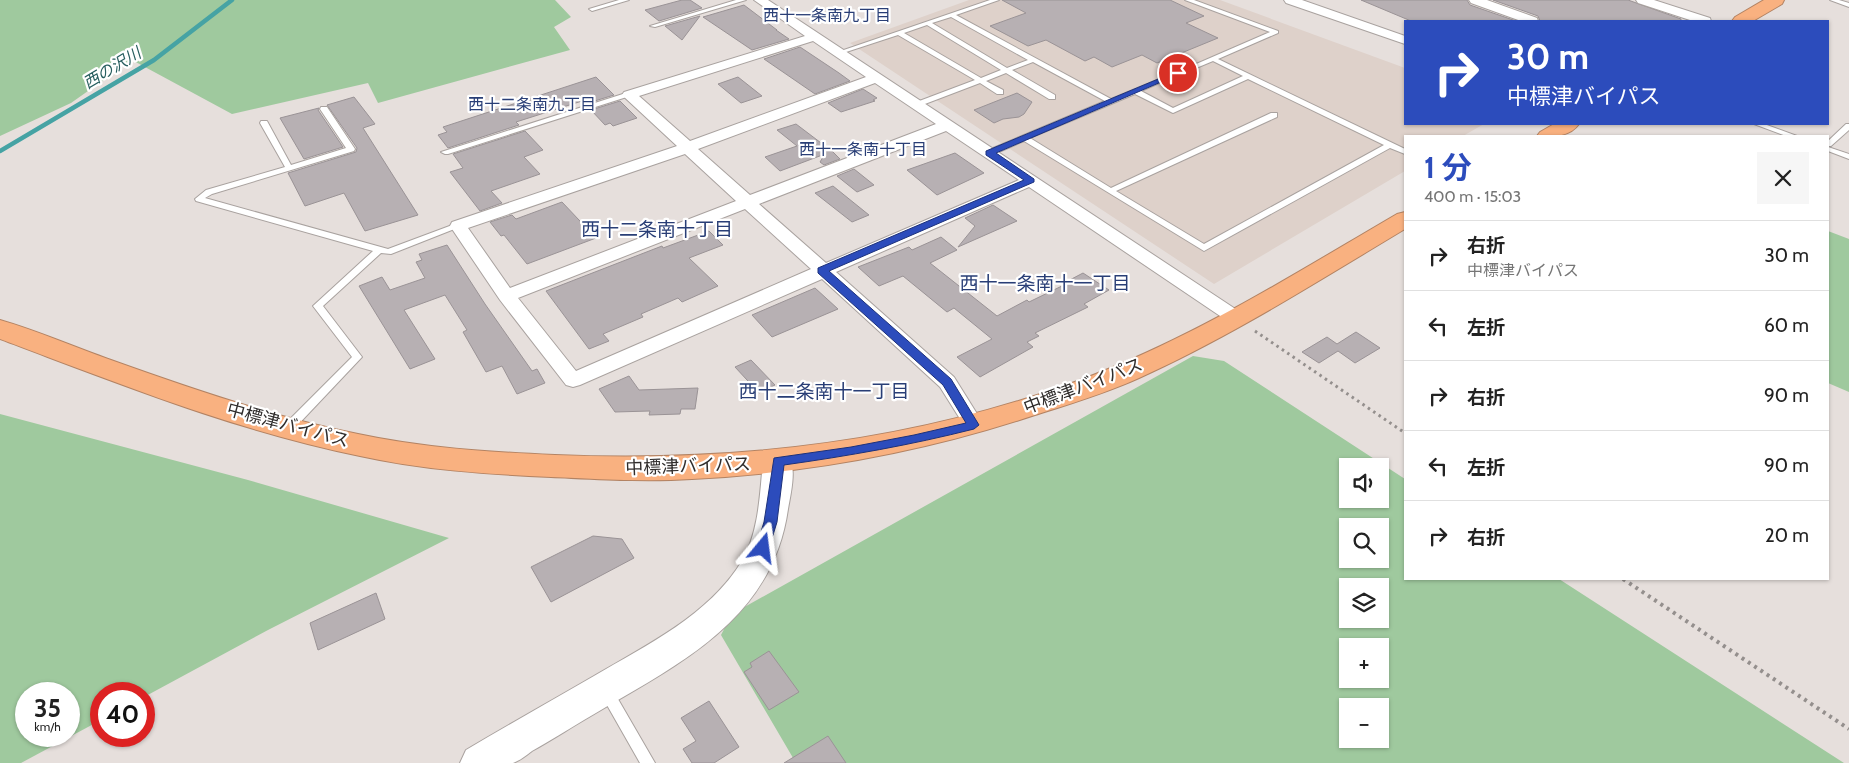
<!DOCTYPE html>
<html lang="ja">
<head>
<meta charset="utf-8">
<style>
  :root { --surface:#fff; --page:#f6f6f6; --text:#222; --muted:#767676; --line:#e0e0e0; --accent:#2c4cbc }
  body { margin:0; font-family:Cabin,"Noto Sans JP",sans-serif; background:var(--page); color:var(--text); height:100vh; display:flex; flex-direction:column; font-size:19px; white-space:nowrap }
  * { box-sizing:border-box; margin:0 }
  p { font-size:16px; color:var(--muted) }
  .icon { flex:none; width:28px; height:28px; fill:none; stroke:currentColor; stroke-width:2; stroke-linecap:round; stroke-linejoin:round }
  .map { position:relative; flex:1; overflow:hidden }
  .drawer { position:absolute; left:1404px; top:135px; width:425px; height:445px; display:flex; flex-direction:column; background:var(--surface); border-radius:0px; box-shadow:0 1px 4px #0004 }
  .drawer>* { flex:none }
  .banner { position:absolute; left:1404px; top:20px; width:425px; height:105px; border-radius:0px; box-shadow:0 1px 4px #0004; background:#2c4cbc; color:#fff; overflow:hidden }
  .controls { position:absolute; left:1339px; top:458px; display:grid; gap:10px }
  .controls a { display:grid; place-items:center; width:50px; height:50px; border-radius:0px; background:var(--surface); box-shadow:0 1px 4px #0004; font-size:25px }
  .speed { position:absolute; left:15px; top:682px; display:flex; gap:10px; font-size:25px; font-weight:700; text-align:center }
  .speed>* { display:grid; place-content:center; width:65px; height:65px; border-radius:50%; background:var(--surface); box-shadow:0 1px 4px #0004; line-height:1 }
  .speed small { font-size:12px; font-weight:400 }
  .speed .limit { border:8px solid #d22; background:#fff; color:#111 }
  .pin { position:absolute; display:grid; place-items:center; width:42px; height:42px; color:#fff; margin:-21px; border:2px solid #fff; border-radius:50%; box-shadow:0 1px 5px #0007 }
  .me { position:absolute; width:55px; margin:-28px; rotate:16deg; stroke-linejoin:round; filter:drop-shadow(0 0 4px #0008) }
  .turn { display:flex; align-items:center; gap:18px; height:105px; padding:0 20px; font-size:22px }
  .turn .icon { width:65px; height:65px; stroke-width:2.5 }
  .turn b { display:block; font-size:35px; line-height:42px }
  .round { display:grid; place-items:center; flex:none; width:52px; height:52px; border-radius:0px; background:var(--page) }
  .overview { display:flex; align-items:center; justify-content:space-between; height:85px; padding:0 20px }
  h1 { font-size:30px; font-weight:700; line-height:38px; color:var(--accent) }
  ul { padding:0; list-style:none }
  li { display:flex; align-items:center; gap:15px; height:70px; padding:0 20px; border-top:1px solid var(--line) }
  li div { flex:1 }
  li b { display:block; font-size:19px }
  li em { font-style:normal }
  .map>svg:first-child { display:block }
  .built { fill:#ded1ca }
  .green { fill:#9fc99e; fill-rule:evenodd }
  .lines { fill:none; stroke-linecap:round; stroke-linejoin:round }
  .stream { stroke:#46a3a4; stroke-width:4.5 }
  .building { fill:#b7b0b3; stroke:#9a9396 }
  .lane-casing { stroke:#a9a29f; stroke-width:2 }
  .street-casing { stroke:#a9a29f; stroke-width:2 }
  .secondary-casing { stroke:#a9a29f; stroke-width:2 }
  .highway-casing { stroke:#b38363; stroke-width:2 }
  .path-far1 { stroke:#948f8d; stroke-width:3; stroke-dasharray:2.5 4; stroke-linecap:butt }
  .path { stroke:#948f8d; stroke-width:4; stroke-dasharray:3 4.5; stroke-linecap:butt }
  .lane { fill:#fff; fill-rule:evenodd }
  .street { fill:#fff; fill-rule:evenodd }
  .secondary { fill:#fff; fill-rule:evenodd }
  .highway { fill:#f9b180; fill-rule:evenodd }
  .route { fill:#2c4cbc; stroke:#1d317a }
  .labels { text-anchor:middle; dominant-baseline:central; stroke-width:4.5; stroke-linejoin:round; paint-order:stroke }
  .far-neighbourhood-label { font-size:16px; fill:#293e76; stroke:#fff }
  .far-water-label { font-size:16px; font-style:italic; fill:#275e5f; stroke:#fff }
  .street-label { font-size:18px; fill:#302d2c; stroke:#fff }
  .neighbourhood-label { font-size:19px; fill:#293e76; stroke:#fff }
</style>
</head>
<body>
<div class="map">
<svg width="1849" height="763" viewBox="0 0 1849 763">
  <rect width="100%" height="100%" fill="#e6dfdc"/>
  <!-- built -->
  <path class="built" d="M969,0H1220L1405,68V124H1484L1463,136H1405V171L1214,284L850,43Z"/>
  <!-- green -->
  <path class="green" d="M0,0H555L571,17L554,27L570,50L378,103L368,83L232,114L132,60L71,103L0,136Z
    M1828,231L1849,239V392L1828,383Z
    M1193,356L1224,361L1405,479V579H1559L1844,763H796L721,635L732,614ZM1348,466H1380V499H1348ZM1348,526H1380V559H1348ZM1348,586H1380V619H1348ZM1348,646H1380V679H1348ZM1348,706H1380V739H1348Z
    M0,414L248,480L449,538L268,630L144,697V694H101V720L21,763H0ZM26,694H69V736H26Z"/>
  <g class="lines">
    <!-- stream -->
    <path class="stream" d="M0,151L154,60L232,0"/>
  </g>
  <!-- building -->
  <path class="building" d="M682,0H690L702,8L659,21L645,10Z
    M1002,0H1170L1204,16L1186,23L1218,38L1157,63L1142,55L1112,67L1094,57L1085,61L1046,40L1028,46L990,26L1026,13Z
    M1361,0H1467L1470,5L1516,21H1411Z
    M1493,0H1628L1681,19V21H1540L1538,16Z
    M744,5L777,30H776L789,39L752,50L703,17Z
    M700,16L682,40L665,26Z
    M800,47L839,73L850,81L815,94L764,59Z
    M596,77L614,95L585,104L582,101L516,122L519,125L448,148L438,135L447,132L443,127Z
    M738,77L762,96L741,103L718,84Z
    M863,89L877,98L873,100L875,101L841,112L828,103Z
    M1017,93L1032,102L1024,114L1019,117L1003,119L994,123L974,110Z
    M354,97L375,124L363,128L418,215L365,231L344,193L305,206L288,173L356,152L357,148L327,105Z
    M620,101L637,118L613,126L610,123L605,125L591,110Z
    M319,108L318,110L343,147L304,159L280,118Z
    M796,124L833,152L840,159L824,165L820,162L825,154L780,171L765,157L797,146L777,130Z
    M525,131L543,150L524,157L540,174L491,191L502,203L480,211L450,172L463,168L453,154Z
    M955,153L984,173L937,195L907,170Z
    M854,169L874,185L857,192L837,176Z
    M833,186L869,215L852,222L815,193Z
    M562,202L596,238L527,264L504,235L501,236L490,222L512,215L516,219Z
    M993,205L1017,221L958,247L975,226L965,218Z
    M709,231L723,245L689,258L718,286L682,302L678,298L641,314L643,317L603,334L609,341L589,349L546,291L662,246L663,248Z
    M941,237L957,250L930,263L997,316L1027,300L1029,302L1066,284L1064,283L1083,273L1109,290L1084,304L1088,307L1035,333L1039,336L1027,342L1033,347L980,377L957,357L992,339L954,308L947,312L903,276L879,286L858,267L909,247L912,250Z
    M447,245L485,304L532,371L537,369L545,383L517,394L502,366L486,372L463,332L467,330L445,295L404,310L435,359L410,369L359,286L382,277L390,290L425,278L416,262L422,260L419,254Z
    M815,288L838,309L772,337L752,315Z
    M1356,332L1380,348L1355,363L1338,351L1319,363L1302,352L1327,337L1337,344Z
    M751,360L775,385L759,393L735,367Z
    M629,376L639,390L698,388L695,409H681L680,414L649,415L650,411L615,412L599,389Z
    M593,536L622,539L634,558L551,602L531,567Z
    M376,593L385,619L318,650L310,623Z
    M769,651L799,692L769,710L744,672L752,667L750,663Z
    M709,701L739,747L714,763H692L683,749L696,741L681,718Z
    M828,736L846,763H784Z"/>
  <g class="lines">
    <defs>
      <path id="lane" d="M619,0H629L592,11L589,9Z
        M736,0H746L655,27L650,26Z
        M990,0H999L956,15L1111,99L1176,72H1180V74L1141,91L1173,108L1243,76L1213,61L1189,71L1186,69L1187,68L1270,32L1185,0H1194L1278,31V33L1218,59L1405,149V154L1390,148L1204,251L1024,141L992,155H986V151L1105,101L1033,62L1012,70L1055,95V99H1049L1006,73L986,81L1003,90V94H997L980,83L917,107L913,105L914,103L975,80L898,35L840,54L835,53ZM951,17L1028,60L1007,68L932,23ZM927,25L1001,70L981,78L904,33ZM1248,79L1384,145L1204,244L1116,191L1277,117V113H1271L1111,188L1030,138L1135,94L1173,113Z
        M1830,0H1839L1849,3V7Z
        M626,93L633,95L448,154H445L441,152Z
        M321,107H327L355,149L354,151L212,194L205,198L388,249L455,224H461L462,226L391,254L381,253L323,306L362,357L292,431H284L283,428L284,425L352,357L313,306L373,251L196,201L195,199L206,190L285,167L260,123L261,121H267L291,165L346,148L320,109Z
        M1754,124H1764L1797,136H1786Z
        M1846,124H1849V130L1831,146H1828V141Z
        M1828,147L1849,154V159L1828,151Z
        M606,685L611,687L655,763H640L599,691L601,687Z"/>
      <path id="street" d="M754,0H768L1243,314L1245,318L1243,322L1236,324L1229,322L1029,187L836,272L954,377L984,425L981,430L974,433L967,430L940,387L822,279L580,385L573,387L566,385L500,300L450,226L452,222L677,146L622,95L624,92L805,36ZM813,41L866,77L690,141L639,96ZM875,83L936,124L750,195L698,149ZM946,131L1019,180L826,263L759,204ZM685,154L736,201L510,288L468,228ZM745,209L811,269L576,371L518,298Z
        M1284,0H1302L1405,36V44L1286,3Z
        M1469,0H1487L1537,18L1538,21H1521L1471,3Z
        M1636,0H1654L1710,18L1711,21H1693L1638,3Z"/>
      <path id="secondary" d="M778,450L788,453C797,468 791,492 788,509C772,623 674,666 584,720C567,730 550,741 532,751C527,755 519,761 513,763C501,763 473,763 460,763L466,750C508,725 551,701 594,676C647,645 709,615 742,561C759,532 760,493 763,461L768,453Z"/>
      <path id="highway" d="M1764,0H1784L1782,4L1753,21H1732L1735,17Z
        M1554,124H1579C1569,138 1552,136 1537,136L1540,132Z
        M1405,212V229C1318,281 1232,336 1139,378C1106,393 1070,404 1035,415C924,452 809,473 692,479C645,482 598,479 551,477C487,474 423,470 360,456C236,431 118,383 0,339V320C38,331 74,347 111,360C192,389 274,417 358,434C423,448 489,452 555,455C746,463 941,439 1118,365C1216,324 1306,267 1397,214Z"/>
    </defs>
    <!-- lane casing -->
    <use href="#lane" class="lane-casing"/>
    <!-- street casing -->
    <use href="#street" class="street-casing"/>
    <!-- secondary casing -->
    <use href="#secondary" class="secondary-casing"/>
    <!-- highway casing -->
    <use href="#highway" class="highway-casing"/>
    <!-- path-far1 -->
    <path class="path-far1" d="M1255,331L1405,433"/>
    <!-- path -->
    <path class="path" d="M1623,579L1849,729"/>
    <!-- lane -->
    <use href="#lane" class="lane"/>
    <!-- street -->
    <use href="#street" class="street"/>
    <!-- secondary -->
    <use href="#secondary" class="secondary"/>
    <!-- highway -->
    <use href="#highway" class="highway"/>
  </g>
  <!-- route -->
  <path class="route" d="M1175,72L1182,73L996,153L1034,179V182L829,271L951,379L979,425L974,429C911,445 848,456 784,465L777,522L769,548L767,552L763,554L758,552L756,548L764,522L774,458L851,447L914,435L966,423L943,385L818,273V268L1024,180L986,155V151Z"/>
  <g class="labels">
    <!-- far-neighbourhood labels -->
    <g class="far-neighbourhood-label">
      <text x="827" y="15">西十一条南九丁目</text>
      <text x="532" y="104">西十二条南九丁目</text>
      <text x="863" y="149">西十一条南十丁目</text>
    </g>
    <!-- far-water labels -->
    <g class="far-water-label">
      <text transform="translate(112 68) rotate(-31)">西の沢川</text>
    </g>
    <!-- street labels -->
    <g class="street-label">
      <text transform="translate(1083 386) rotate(-21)">中標津バイパス</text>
      <text transform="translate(288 425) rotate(15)">中標津バイパス</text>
      <text transform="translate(688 466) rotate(-2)">中標津バイパス</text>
    </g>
    <!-- neighbourhood labels -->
    <g class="neighbourhood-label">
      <text x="657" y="229">西十二条南十丁目</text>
      <text x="1045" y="283">西十一条南十一丁目</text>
      <text x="824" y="391">西十二条南十一丁目</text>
    </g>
  </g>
</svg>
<div class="controls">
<a><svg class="icon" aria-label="sound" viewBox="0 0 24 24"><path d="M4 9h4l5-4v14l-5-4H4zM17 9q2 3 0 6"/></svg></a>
<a><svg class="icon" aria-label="search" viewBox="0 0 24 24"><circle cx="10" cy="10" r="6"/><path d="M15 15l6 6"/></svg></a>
<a><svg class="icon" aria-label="layers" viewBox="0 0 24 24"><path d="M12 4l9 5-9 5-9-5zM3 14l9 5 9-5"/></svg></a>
<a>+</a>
<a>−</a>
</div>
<div class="speed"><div>35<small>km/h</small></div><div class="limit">40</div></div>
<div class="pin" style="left:1178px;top:73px;background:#d93025"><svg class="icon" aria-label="arrive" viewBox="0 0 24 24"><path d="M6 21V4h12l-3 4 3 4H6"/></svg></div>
<svg class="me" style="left:763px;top:548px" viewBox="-20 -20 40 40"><path d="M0-17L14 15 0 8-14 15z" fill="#2c4cbc" stroke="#fff" stroke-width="4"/></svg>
<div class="banner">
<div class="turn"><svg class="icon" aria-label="right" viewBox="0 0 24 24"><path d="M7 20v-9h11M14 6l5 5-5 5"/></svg><div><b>30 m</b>中標津バイパス</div></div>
</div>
<section class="drawer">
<div class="overview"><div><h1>1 分</h1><p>400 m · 15:03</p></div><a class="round"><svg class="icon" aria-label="close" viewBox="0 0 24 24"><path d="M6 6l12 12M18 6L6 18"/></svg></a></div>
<ul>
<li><svg class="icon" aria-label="right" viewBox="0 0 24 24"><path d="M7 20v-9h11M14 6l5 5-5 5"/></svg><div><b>右折</b><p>中標津バイパス</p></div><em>30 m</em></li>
<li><svg class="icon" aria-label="left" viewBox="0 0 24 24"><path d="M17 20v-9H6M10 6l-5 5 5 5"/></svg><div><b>左折</b></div><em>60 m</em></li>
<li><svg class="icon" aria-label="right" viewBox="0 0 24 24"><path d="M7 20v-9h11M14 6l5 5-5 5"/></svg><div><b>右折</b></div><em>90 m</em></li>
<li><svg class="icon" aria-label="left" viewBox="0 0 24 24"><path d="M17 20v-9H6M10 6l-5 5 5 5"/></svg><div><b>左折</b></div><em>90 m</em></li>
<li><svg class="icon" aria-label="right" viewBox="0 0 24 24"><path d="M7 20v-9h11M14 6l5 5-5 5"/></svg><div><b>右折</b></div><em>20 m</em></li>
</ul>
</section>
</div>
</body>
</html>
